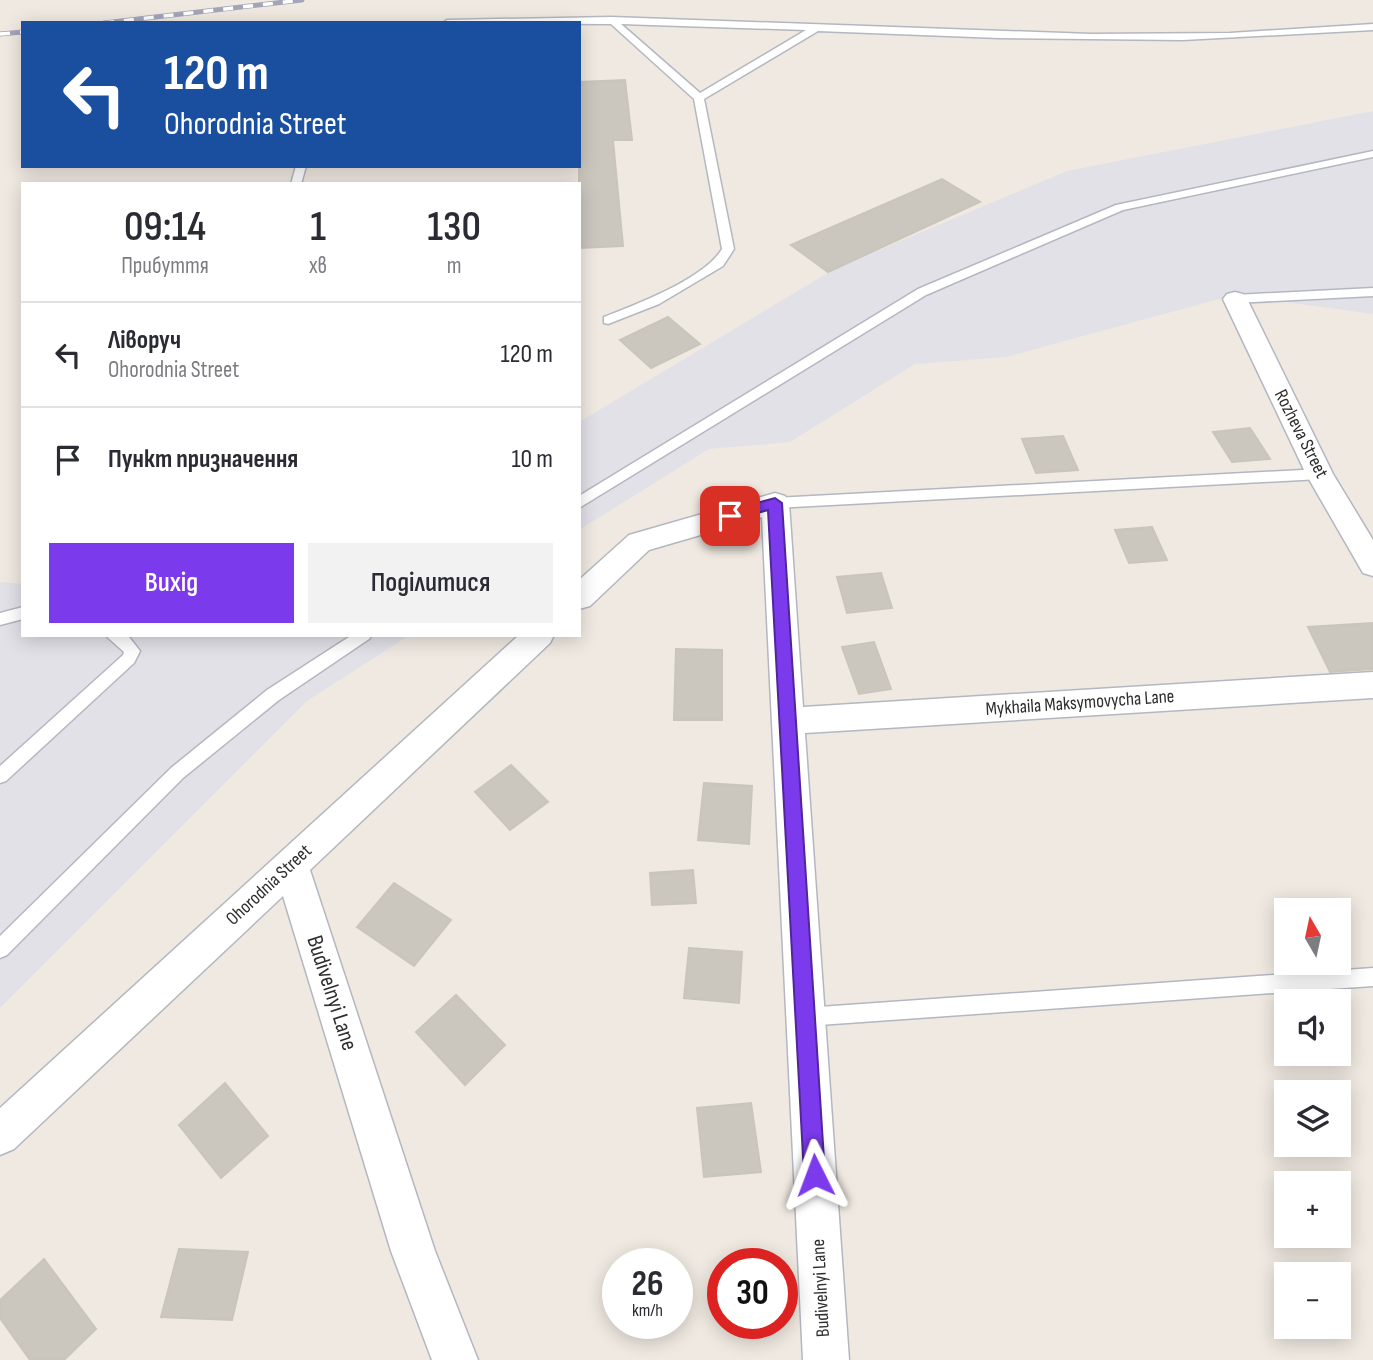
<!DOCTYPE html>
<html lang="uk">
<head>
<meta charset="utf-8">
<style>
  :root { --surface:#fff; --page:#f2f2f3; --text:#2b2b33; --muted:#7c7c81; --line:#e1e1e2; --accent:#7c3aed }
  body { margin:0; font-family:"Sofia Sans Condensed",sans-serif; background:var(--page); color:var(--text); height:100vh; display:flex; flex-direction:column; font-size:26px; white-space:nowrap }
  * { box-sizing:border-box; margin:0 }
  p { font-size:23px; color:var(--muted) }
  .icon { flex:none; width:38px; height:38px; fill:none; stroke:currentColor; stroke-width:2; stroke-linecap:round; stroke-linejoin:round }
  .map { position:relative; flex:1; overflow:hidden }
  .drawer { position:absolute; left:21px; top:182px; width:560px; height:455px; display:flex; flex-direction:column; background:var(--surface); border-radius:0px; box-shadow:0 4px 18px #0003 }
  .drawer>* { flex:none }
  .top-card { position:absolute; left:21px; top:21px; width:560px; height:147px; border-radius:0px; box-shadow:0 4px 18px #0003; background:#1a4fa0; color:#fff; overflow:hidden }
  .needle { width:46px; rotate:351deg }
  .buttons { position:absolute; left:1274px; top:898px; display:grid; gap:14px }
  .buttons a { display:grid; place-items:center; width:77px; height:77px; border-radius:0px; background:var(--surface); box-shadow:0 4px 18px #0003; font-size:35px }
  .speed { position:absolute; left:602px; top:1248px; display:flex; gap:14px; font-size:35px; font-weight:700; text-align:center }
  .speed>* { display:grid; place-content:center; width:91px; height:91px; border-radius:50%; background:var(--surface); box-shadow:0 4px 18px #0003; line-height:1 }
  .speed small { font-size:18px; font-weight:400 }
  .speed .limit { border:10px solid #d22; background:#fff; color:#111 }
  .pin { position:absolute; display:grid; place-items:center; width:60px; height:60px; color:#fff; margin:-30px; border-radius:14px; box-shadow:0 4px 10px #0006 }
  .me { position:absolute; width:77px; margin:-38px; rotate:357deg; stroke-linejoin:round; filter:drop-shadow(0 0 5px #0008) }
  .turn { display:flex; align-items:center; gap:24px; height:147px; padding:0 28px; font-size:32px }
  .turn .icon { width:91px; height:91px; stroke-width:2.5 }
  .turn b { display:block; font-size:49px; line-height:60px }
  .eta { display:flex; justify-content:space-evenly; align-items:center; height:119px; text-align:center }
  .eta b { font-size:42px; font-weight:600; line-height:49px }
  .primary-button { display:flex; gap:14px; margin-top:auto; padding:14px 28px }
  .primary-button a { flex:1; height:80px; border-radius:0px; background:var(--accent); color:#fff; font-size:28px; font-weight:600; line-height:80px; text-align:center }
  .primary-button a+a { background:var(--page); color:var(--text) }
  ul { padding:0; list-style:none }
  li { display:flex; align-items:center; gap:21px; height:105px; padding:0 28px; border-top:2px solid var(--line) }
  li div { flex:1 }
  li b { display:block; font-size:26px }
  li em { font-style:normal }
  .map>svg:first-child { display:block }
  .industrial { fill:#e3e1e8 }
  .building { fill:#cbc7bf; stroke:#cac5ba; stroke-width:2 }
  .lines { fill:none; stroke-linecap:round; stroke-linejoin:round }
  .service-casing { stroke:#b4b7c0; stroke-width:3 }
  .minor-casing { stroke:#b4b7c0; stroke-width:3 }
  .service { fill:#fff; fill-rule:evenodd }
  .minor { fill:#fff; fill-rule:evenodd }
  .rail-casing { stroke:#a3a6b7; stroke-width:5 }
  .rail { stroke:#fff; stroke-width:3.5; stroke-dasharray:10; stroke-linecap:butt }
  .route { fill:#7c3aed; stroke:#51269a; stroke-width:2 }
  .labels { text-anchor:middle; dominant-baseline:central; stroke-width:7; stroke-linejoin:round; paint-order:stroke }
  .street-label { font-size:19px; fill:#2e2e2e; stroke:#fff }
  .near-street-label { font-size:23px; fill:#2e2e2e; stroke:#fff }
</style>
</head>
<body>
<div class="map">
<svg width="1373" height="1360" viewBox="0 0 1373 1360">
  <rect width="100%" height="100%" fill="#efe9e1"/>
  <!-- industrial -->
  <path class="industrial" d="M1373,111V314L1234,295L1006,357L915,364L790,442L709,449L579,530V422L836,268L1067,171Z
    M0,582L23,584V635H410L307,701L0,1008Z"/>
  <!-- building -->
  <path class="building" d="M625,80L632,140H613L623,246L579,248V82Z
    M942,179L980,202L828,272L791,245Z
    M668,317L700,344L651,368L620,340Z
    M1250,428L1270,459L1232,462L1213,432Z
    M1063,436L1078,470L1036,473L1022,439Z
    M1152,527L1167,560L1129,563L1115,530Z
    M881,573L892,608L847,613L837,577Z
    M1373,623V669L1330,672L1308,627Z
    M874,642L891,689L859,694L842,647Z
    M676,649L722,650V720H674Z
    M511,765L548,802L510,830L475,792Z
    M704,783L752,786L749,844L698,840Z
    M693,870L696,903L652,905L650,873Z
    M394,883L451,920L414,966L357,927Z
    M689,948L742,952L739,1003L684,998Z
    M456,995L505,1045L465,1085L416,1032Z
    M225,1083L268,1136L221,1178L179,1125Z
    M751,1103L761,1172L704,1177L697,1108Z
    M179,1249L248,1252L232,1320L161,1317Z
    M44,1259L96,1329L64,1360H30L0,1318V1300Z"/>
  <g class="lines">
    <defs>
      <path id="service" d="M611,17L1091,34L1230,33L1373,24V30L1183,40L999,38L818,31L704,99L734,249L723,266L659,304L608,324L604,323V317C637,304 704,279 722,249L694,99L611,24L443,23L447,20ZM621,24L806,30L700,93Z
        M1373,151V157L1123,210L926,295L579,508V496L918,289L1116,205Z
        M296,166H306L301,184H291Z
        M1373,288V296L1235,303L1229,299L1235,295Z
        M1320,469L1327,474L1320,479L775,508L768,503L775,498Z
        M23,607V619L0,625V613Z
        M105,635L129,637L140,651L134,663L6,781L0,783V766L123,655L124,652Z
        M352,635H372L369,639L279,700L183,778L7,955L0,958V936L171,768L267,690Z
        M1373,968V986L805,1026L798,1024L795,1017L798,1010L805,1008Z"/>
      <path id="minor" d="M1235,292L1243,294L1247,299L1333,474L1373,540V576L1363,573L1306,474L1223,299L1227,294Z
        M775,493L785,496L789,503L803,707L1373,672V698L805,733L849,1360H803L762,517L649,550L590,606L579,609V580L629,535Z
        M519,635H554L550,643L310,870L435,1251L478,1360H432L391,1251L283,896L14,1149L0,1155V1108Z"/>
    </defs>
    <!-- service casing -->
    <use href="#service" class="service-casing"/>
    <!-- minor casing -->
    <use href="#minor" class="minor-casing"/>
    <!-- service -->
    <use href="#service" class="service"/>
    <!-- minor -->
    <use href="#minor" class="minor"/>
    <defs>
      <path id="rail" d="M104,23L302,0
        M0,34L23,32"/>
    </defs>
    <!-- rail casing -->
    <use href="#rail" class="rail-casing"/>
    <!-- rail -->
    <use href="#rail" class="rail"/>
  </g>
  <!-- route -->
  <path class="route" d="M775,498L782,503L825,1175L822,1183L815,1186L807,1183L804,1175L768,510L730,521L722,516L725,512Z"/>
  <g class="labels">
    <!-- street labels -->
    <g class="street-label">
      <text transform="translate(1301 434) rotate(63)">Rozheva Street</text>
      <text transform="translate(1080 703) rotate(-4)">Mykhaila Maksymovycha Lane</text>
      <text transform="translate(269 885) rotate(-43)">Ohorodnia Street</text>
      <text transform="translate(821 1288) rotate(-93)">Budivelnyi Lane</text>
    </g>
    <!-- near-street labels -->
    <g class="near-street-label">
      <text transform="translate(332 993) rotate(72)">Budivelnyi Lane</text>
    </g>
  </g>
</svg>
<div class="buttons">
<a><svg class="needle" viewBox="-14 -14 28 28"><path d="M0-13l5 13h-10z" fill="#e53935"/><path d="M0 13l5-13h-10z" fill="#7c7c81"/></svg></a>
<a><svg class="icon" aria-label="sound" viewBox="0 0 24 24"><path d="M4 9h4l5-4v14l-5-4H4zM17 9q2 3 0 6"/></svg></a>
<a><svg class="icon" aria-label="layers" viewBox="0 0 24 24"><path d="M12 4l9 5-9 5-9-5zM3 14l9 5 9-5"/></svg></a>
<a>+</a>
<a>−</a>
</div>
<div class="speed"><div>26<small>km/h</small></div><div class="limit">30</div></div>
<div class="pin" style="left:730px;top:516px;background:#d93025"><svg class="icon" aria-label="arrive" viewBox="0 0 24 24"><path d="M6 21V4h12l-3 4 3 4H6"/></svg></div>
<svg class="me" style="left:815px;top:1175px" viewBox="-20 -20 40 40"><path d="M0-17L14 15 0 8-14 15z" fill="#7c3aed" stroke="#fff" stroke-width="4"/></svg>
<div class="top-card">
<div class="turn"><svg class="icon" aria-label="left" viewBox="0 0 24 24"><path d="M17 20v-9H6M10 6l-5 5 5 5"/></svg><div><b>120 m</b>Ohorodnia Street</div></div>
</div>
<section class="drawer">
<div class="eta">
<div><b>09:14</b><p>Прибуття</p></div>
<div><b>1</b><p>хв</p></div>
<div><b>130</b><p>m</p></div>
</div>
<ul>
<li><svg class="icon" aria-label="left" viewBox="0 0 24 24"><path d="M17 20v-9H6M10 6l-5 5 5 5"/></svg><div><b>Ліворуч</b><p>Ohorodnia Street</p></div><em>120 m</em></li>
<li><svg class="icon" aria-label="arrive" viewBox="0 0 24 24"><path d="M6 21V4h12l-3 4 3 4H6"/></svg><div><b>Пункт призначення</b></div><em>10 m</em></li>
</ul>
<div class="primary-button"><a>Вихід</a><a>Поділитися</a></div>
</section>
</div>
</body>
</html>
